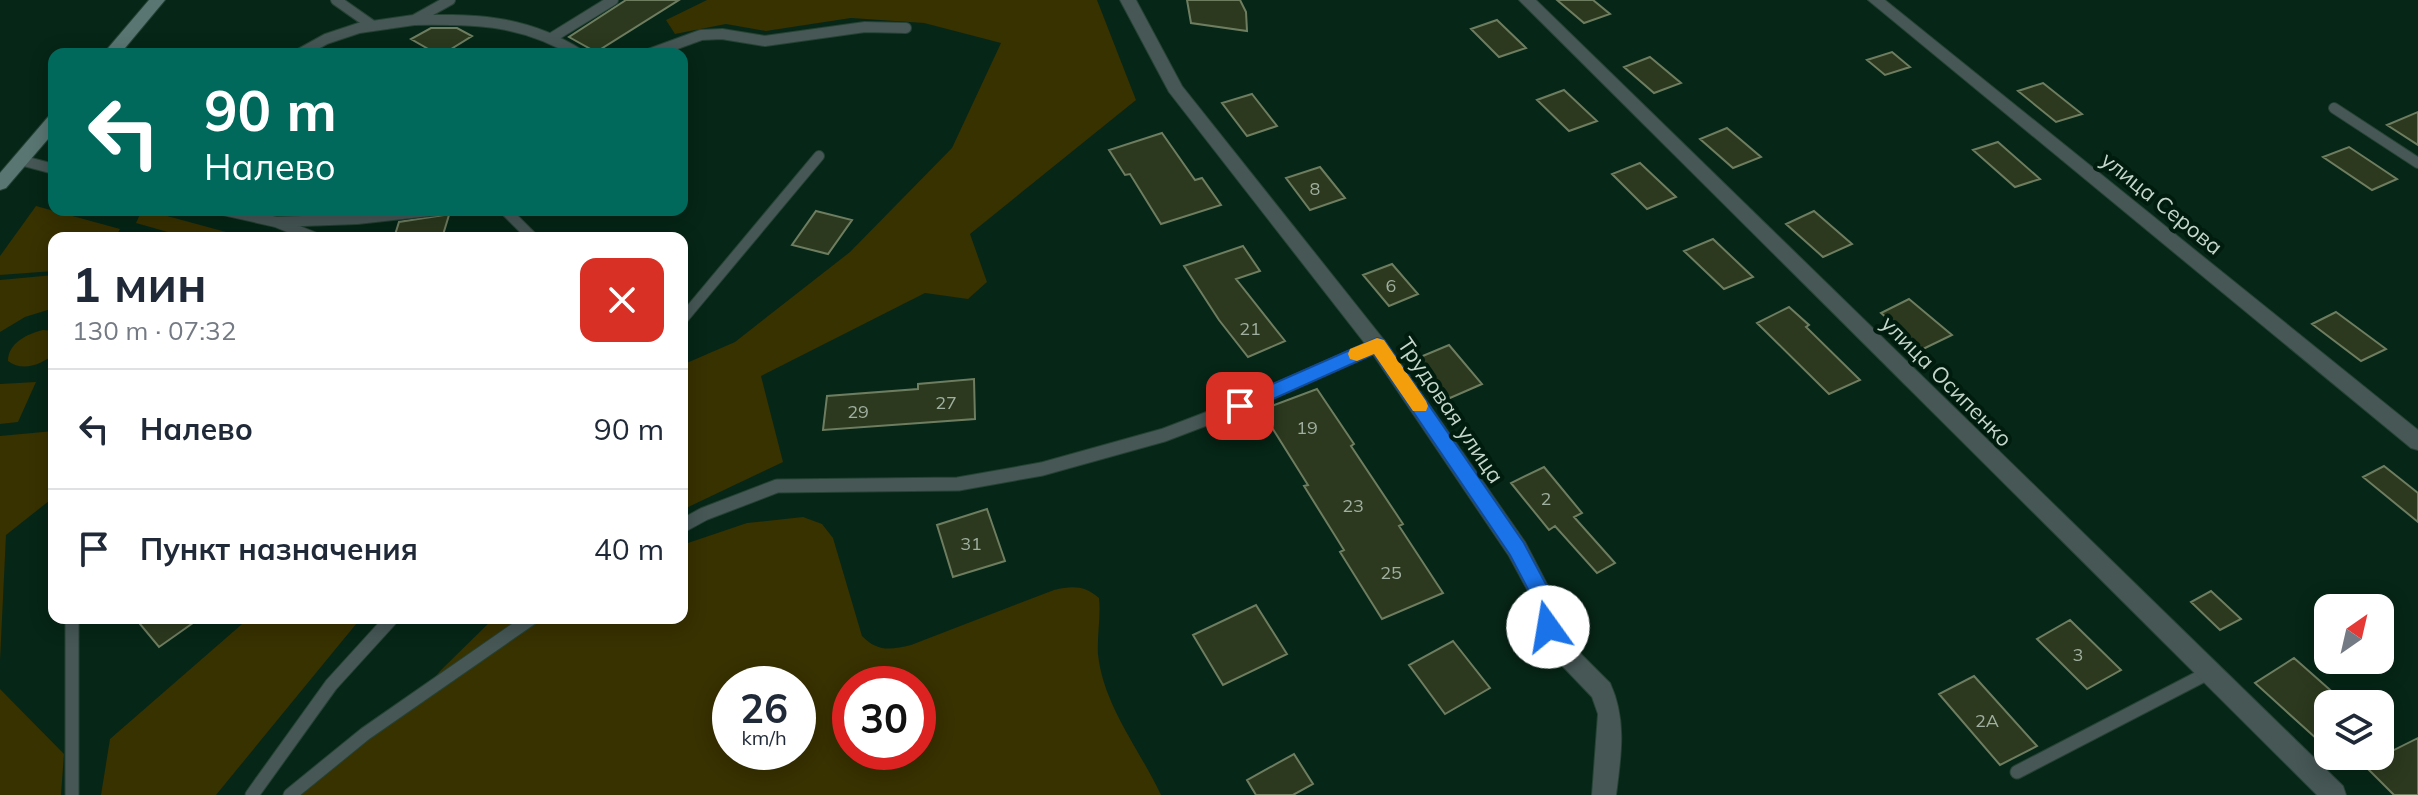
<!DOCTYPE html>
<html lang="ru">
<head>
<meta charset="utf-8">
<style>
  :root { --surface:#fff; --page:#f6f6f7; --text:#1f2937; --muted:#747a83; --line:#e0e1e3 }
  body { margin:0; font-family:Mulish,sans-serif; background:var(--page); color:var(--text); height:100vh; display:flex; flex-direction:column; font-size:30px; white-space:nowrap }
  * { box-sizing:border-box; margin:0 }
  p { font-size:26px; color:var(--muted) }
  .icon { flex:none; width:44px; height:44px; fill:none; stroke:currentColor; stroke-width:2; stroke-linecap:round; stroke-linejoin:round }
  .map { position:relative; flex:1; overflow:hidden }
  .drawer { position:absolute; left:48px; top:232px; width:640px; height:392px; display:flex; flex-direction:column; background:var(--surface); border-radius:16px; box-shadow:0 4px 20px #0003 }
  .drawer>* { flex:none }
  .guide { position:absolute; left:48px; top:48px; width:640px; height:168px; border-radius:16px; box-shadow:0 4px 20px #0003; background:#00695c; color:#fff; overflow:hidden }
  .needle { width:52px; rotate:34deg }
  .buttons { position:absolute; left:2314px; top:594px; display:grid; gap:16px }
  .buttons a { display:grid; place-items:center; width:80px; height:80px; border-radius:16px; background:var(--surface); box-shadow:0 4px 20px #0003; font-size:40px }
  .speed { position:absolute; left:712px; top:666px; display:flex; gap:16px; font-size:40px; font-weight:700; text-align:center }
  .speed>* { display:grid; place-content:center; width:104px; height:104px; border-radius:50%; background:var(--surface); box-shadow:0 4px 20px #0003; line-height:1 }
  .speed small { font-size:20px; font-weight:400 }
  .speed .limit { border:12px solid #d22; background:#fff; color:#111 }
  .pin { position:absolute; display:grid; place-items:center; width:68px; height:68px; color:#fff; margin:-34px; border-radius:16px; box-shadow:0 4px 12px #0006 }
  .me { position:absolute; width:88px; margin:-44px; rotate:347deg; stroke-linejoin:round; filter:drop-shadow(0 0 6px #0008) }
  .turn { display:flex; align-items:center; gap:28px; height:168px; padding:0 24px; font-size:36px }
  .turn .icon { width:104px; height:104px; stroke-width:2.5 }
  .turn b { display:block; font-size:56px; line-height:68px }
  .round { display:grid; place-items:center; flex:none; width:84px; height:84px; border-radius:16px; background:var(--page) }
  .summary { display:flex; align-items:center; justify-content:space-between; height:136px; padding:0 24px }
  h1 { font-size:48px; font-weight:700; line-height:60px }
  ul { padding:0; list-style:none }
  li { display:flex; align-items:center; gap:24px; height:120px; padding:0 24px; border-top:2px solid var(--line) }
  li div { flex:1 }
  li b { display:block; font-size:30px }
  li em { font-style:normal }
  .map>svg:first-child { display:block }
  .green { fill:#383100; fill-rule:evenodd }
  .building { fill:#2c391e; stroke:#6e7d60; stroke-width:2 }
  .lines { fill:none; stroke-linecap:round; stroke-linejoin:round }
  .lane-far1-casing { stroke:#254234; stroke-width:12 }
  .lane-casing { stroke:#254234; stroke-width:15 }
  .street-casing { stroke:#254234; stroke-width:2 }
  .secondary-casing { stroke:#254234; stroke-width:2 }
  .lane-far1 { stroke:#465755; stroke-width:10 }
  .lane { stroke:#465755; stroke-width:13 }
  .street { fill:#465755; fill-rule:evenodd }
  .secondary { fill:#5a7673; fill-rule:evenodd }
  .route { fill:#1a73e8; stroke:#114b97; stroke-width:2 }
  .slow { fill:#f59e0b }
  .labels { text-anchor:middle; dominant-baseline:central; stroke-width:8; stroke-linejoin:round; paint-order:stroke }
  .number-label { font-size:18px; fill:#9fafa0 }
  .street-label { font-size:22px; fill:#c5d6cb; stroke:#001c0e }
</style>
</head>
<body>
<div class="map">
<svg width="2418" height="795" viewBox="0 0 2418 795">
  <rect width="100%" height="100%" fill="#062617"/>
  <!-- green -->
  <path class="green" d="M707,0H1097L1136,100L970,234L987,282L968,299L925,293L761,376L783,462L682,510V365L735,342L850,252L952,148L1001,43L924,23L851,18L766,31L726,24L675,34L666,20Z
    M36,206L120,229L115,238H54V271L0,275V256Z
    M142,210H145L248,238H189L136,223Z
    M54,275V308L25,317L0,332V280Z
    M43,330L54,331V354C41,365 22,372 8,361C8,343 27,334 43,330Z
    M36,382L18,422L0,424V384Z
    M54,431V497L6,535L0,661V436Z
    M803,517L822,524L833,538L862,636C878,652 890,650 911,645L1054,590C1072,586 1084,585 1099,598C1101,616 1097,635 1098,654C1103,705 1140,750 1161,795H282L369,727L406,713L440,671L494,618H682V545L747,523ZM730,684H798V752H730ZM850,684H918V752H850Z
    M249,618H361L216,795H101L110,739Z
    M0,689L64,754L61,795H0Z"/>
  <!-- building -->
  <path class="building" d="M626,0H679L596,52L569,37Z
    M1187,0H1240L1246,12L1247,31L1191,23Z
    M1557,0H1593L1610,14L1584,23Z
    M1497,20L1526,48L1499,57L1471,29Z
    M431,28H457L472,36L443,54H437L411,39Z
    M1892,52L1910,67L1885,75L1867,60Z
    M1650,57L1681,83L1654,93L1624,67Z
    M2043,83L2082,114L2056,122L2018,91Z
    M1564,90L1597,121L1569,131L1537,100Z
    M1252,94L1277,126L1247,136L1222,103Z
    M2418,112V145L2387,125Z
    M1727,128L1761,157L1733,168L1700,139Z
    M1162,133L1195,180L1202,178L1221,205L1161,224L1130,174L1125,175L1109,150Z
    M1998,142L2040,179L2015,187L1973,150Z
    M2349,147L2397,179L2372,190L2323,157Z
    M1640,163L1676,197L1647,209L1612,174Z
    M1320,167L1345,198L1310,210L1286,178Z
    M816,211L852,220L828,254L792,245Z
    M1814,211L1852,244L1823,257L1786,224Z
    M444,215H449L442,238H394L399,222Z
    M1713,239L1753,277L1724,289L1684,251Z
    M1243,246L1260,271L1236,279L1285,341L1248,357L1219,320L1184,266Z
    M1392,264L1418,294L1389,306L1363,275Z
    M1909,299L1952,335L1923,349L1881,313Z
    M1789,307L1809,325L1806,327L1860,380L1829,394L1757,323Z
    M2336,312L2386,349L2361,361L2312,324Z
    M1449,345L1482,384L1450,398L1418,358Z
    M974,379L975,419L823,430L827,396L918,389V384Z
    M1317,389L1354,444L1351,446L1403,524L1399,526L1443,593L1382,619L1340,552L1344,550L1304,486L1308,485L1261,410Z
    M2384,466L2418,493V522L2363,477Z
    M1544,467L1582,513L1574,517L1615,563L1597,573L1555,526L1549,530L1511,483Z
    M987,509L1005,561L953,577L937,525Z
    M2211,591L2241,619L2220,630L2191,602Z
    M1256,605L1287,654L1223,685L1193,635Z
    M135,618H200L159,647Z
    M2070,620L2121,670L2087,689L2037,639Z
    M1453,641L1490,688L1445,714L1409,665Z
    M2294,658L2346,704H2328V749L2255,683Z
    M1974,676L2037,746L2000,765L1939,694Z
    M2418,738V795H2394L2364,765Z
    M1294,754L1313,784L1293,795H1256L1247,780Z"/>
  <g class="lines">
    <defs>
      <path id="lane-far1" d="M336,0L373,26
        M414,20C477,19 525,20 579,54
        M553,37L613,0
        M299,54L326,39L359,28L414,20L450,0
        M649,54L701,35L722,34L765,41L865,27L906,28
        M2334,108L2418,163
        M20,160L54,169
        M223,210L276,222L316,238
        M505,210L533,238
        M276,222L357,219L438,210
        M682,320L819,156
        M1364,351L1377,345"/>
      <path id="lane" d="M682,526L704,514L777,486L958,484L1042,469L1164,435L1240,406L1368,349
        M72,618V795
        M2017,772L2208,673
        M252,795L331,685L392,618
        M290,795L365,734L532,618"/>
      <path id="street" d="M1120,0H1136L1182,86L1384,340L1525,542L1550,590L1565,638L1610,683C1627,720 1621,756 1616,795H1592L1598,714L1592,697L1549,652L1537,627L1528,591L1509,556L1370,350L1169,92Z
        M1519,0H1536L2343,786L2346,795H2317Z
        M1868,0H1885L2418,430V450L2411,448Z"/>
      <path id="secondary" d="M149,0H165L120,54H103Z
        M54,115V132L6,188L0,190V173L48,117Z"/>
    </defs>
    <!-- lane-far1 casing -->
    <use href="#lane-far1" class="lane-far1-casing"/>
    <!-- lane casing -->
    <use href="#lane" class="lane-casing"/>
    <!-- street casing -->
    <use href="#street" class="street-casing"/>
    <!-- secondary casing -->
    <use href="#secondary" class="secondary-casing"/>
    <!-- lane-far1 -->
    <use href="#lane-far1" class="lane-far1"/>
    <!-- lane -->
    <use href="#lane" class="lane"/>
    <!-- street -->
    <use href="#street" class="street"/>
    <!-- secondary -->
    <use href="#secondary" class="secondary"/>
  </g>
  <!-- route -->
  <path class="route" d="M1377,338L1384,340L1524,543L1549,590L1558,627L1555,634L1548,636L1540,634L1529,591L1510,555L1374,354L1246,411H1234L1231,406L1234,401Z"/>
  <!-- slow -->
  <path class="slow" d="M1377,338L1384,340L1426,401L1428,406L1426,411H1413L1374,354L1357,361L1350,359L1348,354L1350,349Z"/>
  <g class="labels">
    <!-- number labels -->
    <g class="number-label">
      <text x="1315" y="188">8</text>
      <text x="1391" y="285">6</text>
      <text x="1250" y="328">21</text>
      <text x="946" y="402">27</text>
      <text x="858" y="411">29</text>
      <text x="1307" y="427">19</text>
      <text x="1546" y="498">2</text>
      <text x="1353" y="505">23</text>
      <text x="971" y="543">31</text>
      <text x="1391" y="572">25</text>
      <text x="2078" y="654">3</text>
      <text x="1987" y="720">2А</text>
    </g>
    <!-- street labels -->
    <g class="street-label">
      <text transform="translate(2162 203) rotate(39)">улица Серова</text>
      <text transform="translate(1947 381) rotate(45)">улица Осипенко</text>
      <text transform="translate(1451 410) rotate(56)">Трудовая улица</text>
    </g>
  </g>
</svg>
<div class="buttons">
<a><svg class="needle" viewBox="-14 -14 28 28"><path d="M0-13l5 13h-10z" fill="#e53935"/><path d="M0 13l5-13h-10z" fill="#747a83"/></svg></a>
<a><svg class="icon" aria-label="layers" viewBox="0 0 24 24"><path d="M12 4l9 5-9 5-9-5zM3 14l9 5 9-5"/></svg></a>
</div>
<div class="speed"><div>26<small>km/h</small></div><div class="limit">30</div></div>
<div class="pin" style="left:1240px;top:406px;background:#d93025"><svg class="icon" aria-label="arrive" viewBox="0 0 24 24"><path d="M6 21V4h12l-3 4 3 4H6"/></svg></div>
<svg class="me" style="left:1548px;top:627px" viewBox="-20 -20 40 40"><circle r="19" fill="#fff"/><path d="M0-13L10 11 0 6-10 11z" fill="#1a73e8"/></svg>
<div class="guide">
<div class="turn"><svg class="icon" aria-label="left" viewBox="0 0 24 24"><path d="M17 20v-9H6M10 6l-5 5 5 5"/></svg><div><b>90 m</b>Налево</div></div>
</div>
<section class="drawer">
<div class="summary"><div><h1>1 мин</h1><p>130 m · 07:32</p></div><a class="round" style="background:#d93025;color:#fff"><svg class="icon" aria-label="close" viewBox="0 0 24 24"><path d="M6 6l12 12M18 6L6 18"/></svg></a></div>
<ul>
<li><svg class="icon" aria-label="left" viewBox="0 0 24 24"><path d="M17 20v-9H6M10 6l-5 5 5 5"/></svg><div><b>Налево</b></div><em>90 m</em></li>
<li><svg class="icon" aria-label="arrive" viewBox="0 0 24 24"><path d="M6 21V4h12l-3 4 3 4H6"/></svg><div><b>Пункт назначения</b></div><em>40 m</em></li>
</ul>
</section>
</div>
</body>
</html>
